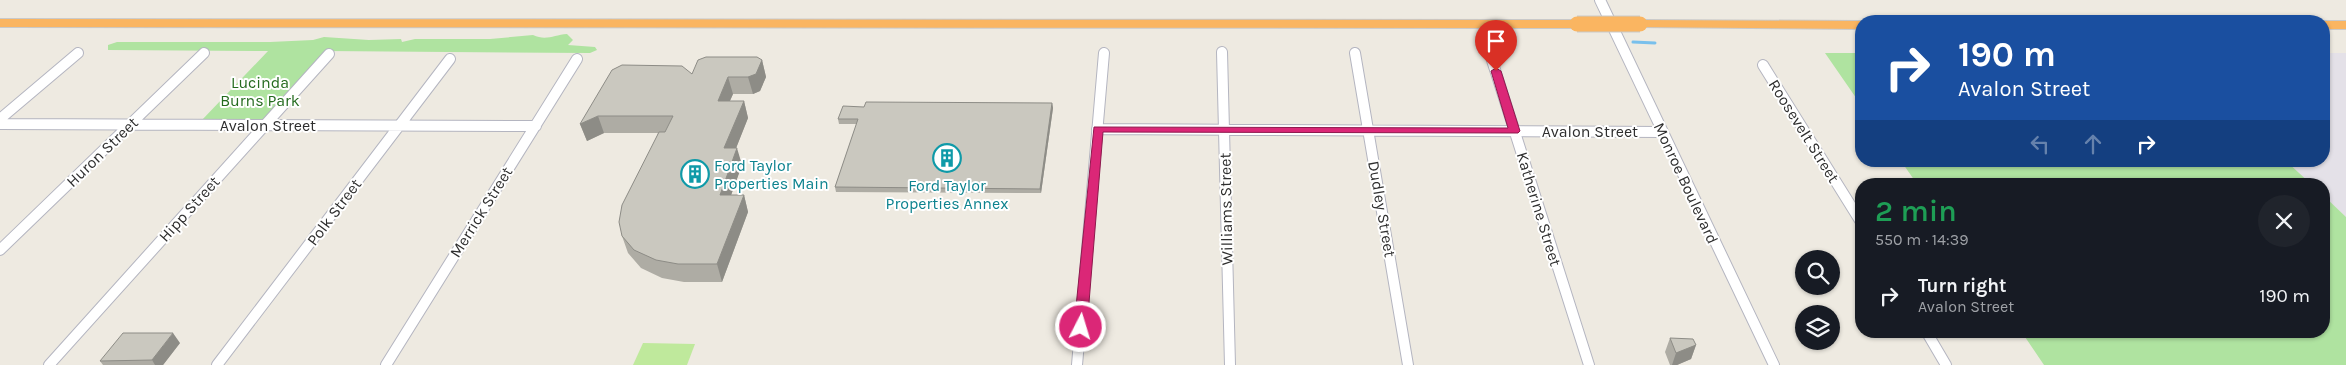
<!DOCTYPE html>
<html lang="en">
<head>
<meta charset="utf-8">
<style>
  :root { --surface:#171b24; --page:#20242c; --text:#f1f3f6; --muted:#9ea1a6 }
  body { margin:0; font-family:Karla,sans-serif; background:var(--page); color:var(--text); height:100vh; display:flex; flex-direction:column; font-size:19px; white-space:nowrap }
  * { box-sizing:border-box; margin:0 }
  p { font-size:16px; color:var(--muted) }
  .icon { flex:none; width:28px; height:28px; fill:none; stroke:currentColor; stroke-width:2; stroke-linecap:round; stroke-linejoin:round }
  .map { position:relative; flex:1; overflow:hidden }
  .details { position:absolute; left:1855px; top:178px; width:475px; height:160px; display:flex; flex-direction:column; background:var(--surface); border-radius:20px; box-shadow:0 1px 4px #0004 }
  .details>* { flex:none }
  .guide { position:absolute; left:1855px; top:15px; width:475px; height:152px; border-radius:20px; box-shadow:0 1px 4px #0004; background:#1a4fa0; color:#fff; overflow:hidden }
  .tools { position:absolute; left:1795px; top:250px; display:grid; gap:10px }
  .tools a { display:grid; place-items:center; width:45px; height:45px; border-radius:50%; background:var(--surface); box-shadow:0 1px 4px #0004; font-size:25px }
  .pin { position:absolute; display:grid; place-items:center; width:42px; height:42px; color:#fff; margin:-51px -21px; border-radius:50% 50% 50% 0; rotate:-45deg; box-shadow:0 0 5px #0007 }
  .pin .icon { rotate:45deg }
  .me { position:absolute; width:55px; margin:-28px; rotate:5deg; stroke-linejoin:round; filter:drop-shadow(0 0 4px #0008) }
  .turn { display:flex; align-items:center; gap:18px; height:105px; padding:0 20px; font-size:22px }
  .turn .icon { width:65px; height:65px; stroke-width:2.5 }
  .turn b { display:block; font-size:35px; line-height:42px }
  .lanes { display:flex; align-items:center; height:48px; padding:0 20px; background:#0003; justify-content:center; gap:25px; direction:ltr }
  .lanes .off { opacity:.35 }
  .round { display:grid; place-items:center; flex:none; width:52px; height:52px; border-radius:26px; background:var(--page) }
  .head { display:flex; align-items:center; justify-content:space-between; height:85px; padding:0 20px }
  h1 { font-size:30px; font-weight:600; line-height:38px; color:#1e9e55 }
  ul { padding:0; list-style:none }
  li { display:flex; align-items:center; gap:15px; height:65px; padding:0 20px }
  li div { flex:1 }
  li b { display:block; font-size:19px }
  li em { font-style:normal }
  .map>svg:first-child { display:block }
  .industrial { fill:#e4e1e8 }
  .green { fill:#afe3a0 }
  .pitch { fill:#bfe99c }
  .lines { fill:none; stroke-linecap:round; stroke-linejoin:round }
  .stream { stroke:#79c0ec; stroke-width:3 }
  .minor-casing { stroke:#b4b5c0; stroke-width:12 }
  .highway-casing { stroke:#c9c9c9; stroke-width:2 }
  .minor { stroke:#fff; stroke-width:10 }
  .highway { fill:#fab561; fill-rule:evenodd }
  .highway-bridge-casing { stroke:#c9c9c9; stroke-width:17; stroke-linecap:butt }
  .highway-bridge { stroke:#fab561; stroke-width:15 }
  .wall { fill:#aeaca4 }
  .shaded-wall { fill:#8d8c86 }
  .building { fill:#cac8bf; stroke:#8d8c86 }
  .route { fill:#db2777; stroke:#8e194d }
  .labels { text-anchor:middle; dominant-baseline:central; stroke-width:4; stroke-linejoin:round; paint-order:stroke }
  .park-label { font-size:16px; fill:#246b1e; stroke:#fff }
  .street-label { font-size:16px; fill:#2e2e2e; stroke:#fff }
  .culture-label { font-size:16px; fill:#0d838f; stroke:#fff; text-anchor:start }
</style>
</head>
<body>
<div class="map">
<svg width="2346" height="365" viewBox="0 0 2346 365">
  <rect width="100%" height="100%" fill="#eeeae1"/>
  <!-- industrial -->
  <path class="industrial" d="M2324,53H2346V217L2324,196V184H2311L2286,161H2324Z"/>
  <!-- green -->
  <path class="green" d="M567,34L573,40L568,45L595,47L597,50L590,53L325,51L263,121H201L268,51L108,50V45L117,42H270L313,40L324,37L369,40L401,39L402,42L415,39H490L533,35C546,41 554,35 567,34Z
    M1825,53H1861V105Z
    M1901,161H2286L2311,184H1917Z
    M2324,196L2346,217V365H2044L2021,331H2324Z"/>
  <!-- pitch -->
  <path class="pitch" d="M643,343L695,344L687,365H633Z"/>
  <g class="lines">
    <!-- stream -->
    <path class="stream" d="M1633,42L1655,43"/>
    <defs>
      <path id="minor" d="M1600,0L1774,365
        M1222,52L1230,365
        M1355,53L1408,365
        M1490,54L1589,365
        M1763,65L1861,222
        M0,119L78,53
        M0,124L536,126
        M1097,129L1662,132
        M0,250L204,53
        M1926,331L1946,365
        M49,365L329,54
        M217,365L450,59
        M386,365L577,59
        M1077,365L1104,53"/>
      <path id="highway" d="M0,19L1577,20L1583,24L1577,28L0,27Z
        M1640,20L1861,21V29L1635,27L1634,24L1635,21Z
        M2324,21H2346V29H2324Z"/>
    </defs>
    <!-- minor casing -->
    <use href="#minor" class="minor-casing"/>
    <!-- highway casing -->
    <use href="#highway" class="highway-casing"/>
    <!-- minor -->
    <use href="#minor" class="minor"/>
    <!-- highway -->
    <use href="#highway" class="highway"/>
    <defs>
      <path id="highway-bridge" d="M1577,24H1640"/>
    </defs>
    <!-- highway-bridge casing -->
    <use href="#highway-bridge" class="highway-bridge-casing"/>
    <!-- highway-bridge -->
    <use href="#highway-bridge" class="highway-bridge"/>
  </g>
  <!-- wall -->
  <path class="wall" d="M762,60L766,77L760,91L753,94H733L730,101H744L748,118L736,148L742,165L731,195H744L748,212L722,282H684L662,278L641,268L628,253L622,236L658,133H604L587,141L580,124L692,74Z
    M1052,103L1053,108L1041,193L836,192L835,187L857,124H839L838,119L864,107Z
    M1670,338L1696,345L1691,359L1677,365H1670L1665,352Z
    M180,343L163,365H103L100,361Z"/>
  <!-- shaded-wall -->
  <path class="shaded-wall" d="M762,60L766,77L760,91L753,94L748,77Z
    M728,77L733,94L722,118L718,101Z
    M744,101L748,118L729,166L724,148Z
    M1052,103L1053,108L1041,193L1040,189Z
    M598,116L604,133L587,141L580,124Z
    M737,148L742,165L725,212L720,195Z
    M744,195L748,212L722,282L717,264Z
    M173,333L180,343L163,365H155L152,360Z
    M1696,345L1691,359L1677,365H1672L1676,353Z"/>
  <!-- building -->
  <path class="building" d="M706,57H757L762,60L756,74L748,77H728L718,101H744L724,148H737L720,195H744L717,264H678L656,260L634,250L622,236L619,222L622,205L659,132H665L673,116H598L580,124L612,70L622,65L682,66L692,74L698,60Z
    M866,102L1052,103L1040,189L835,187L858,119H838L843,106L864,107Z
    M123,333H173L152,360L100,361Z
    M1670,338L1693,339L1696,345L1676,353Z"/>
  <!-- route -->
  <path class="route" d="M1496,68L1501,71L1520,131L1518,133L1103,132L1087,327L1081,331L1076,330L1074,327L1094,127L1508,128L1491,71Z"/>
  <!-- icons -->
  <defs>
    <symbol id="building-ring" viewBox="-11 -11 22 22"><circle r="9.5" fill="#fff" stroke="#0f9aa8" stroke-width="1.5"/><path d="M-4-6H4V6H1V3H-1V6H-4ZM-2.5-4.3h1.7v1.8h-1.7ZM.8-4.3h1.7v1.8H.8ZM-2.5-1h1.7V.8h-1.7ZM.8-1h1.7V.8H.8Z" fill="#0f9aa8"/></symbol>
  </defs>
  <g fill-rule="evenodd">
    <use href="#building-ring" x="931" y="142" width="32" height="32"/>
    <use href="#building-ring" x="679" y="158" width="32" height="32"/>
  </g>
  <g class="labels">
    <!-- park labels -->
    <g class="park-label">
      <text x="260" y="82">Lucinda<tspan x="260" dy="18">Burns Park</tspan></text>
    </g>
    <!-- street labels -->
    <g class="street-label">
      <text x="268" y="125">Avalon Street</text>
      <text x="1590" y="131">Avalon Street</text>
      <text transform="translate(1804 131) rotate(58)">Roosevelt Street</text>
      <text transform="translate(102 152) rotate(-44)">Huron Street</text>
      <text transform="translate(1686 183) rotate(65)">Monroe Boulevard</text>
      <text transform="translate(189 209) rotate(-48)">Hipp Street</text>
      <text transform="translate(1226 209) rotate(-91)">Williams Street</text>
      <text transform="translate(1382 209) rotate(80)">Dudley Street</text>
      <text transform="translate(1539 209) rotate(73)">Katherine Street</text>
      <text transform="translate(334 212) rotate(-53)">Polk Street</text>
      <text transform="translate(481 212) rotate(-58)">Merrick Street</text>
    </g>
    <!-- culture labels -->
    <g class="culture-label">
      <text x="714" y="165">Ford Taylor<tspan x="714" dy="18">Properties Main</tspan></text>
      <text x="947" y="185" text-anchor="middle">Ford Taylor<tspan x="947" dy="18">Properties Annex</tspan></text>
    </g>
  </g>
</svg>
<div class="tools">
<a><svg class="icon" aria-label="search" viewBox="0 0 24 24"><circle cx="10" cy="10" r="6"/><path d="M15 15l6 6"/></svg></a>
<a><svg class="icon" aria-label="layers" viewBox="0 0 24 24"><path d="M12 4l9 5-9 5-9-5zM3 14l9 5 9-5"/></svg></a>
</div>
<div class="pin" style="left:1496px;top:71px;background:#d93025"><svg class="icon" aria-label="arrive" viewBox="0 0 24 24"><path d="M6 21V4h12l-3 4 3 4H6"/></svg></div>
<svg class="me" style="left:1081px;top:327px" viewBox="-20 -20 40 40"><circle r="17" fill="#db2777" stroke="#fff" stroke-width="3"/><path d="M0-11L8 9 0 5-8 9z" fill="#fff"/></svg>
<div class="guide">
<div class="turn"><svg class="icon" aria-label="right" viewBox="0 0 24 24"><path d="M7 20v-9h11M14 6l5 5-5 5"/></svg><div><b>190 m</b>Avalon Street</div></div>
<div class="lanes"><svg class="icon off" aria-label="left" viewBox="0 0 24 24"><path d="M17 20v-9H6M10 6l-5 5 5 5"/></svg><svg class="icon off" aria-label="ahead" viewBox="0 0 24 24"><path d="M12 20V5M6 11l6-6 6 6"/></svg><svg class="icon" aria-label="right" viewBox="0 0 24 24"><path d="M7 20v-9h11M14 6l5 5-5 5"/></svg></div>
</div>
<section class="details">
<div class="head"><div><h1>2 min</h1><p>550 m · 14:39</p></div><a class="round"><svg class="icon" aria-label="close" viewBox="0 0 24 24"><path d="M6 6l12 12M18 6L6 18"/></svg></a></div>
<ul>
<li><svg class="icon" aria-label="right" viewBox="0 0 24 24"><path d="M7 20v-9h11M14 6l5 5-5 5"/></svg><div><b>Turn right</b><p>Avalon Street</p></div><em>190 m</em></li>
</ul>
</section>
</div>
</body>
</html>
